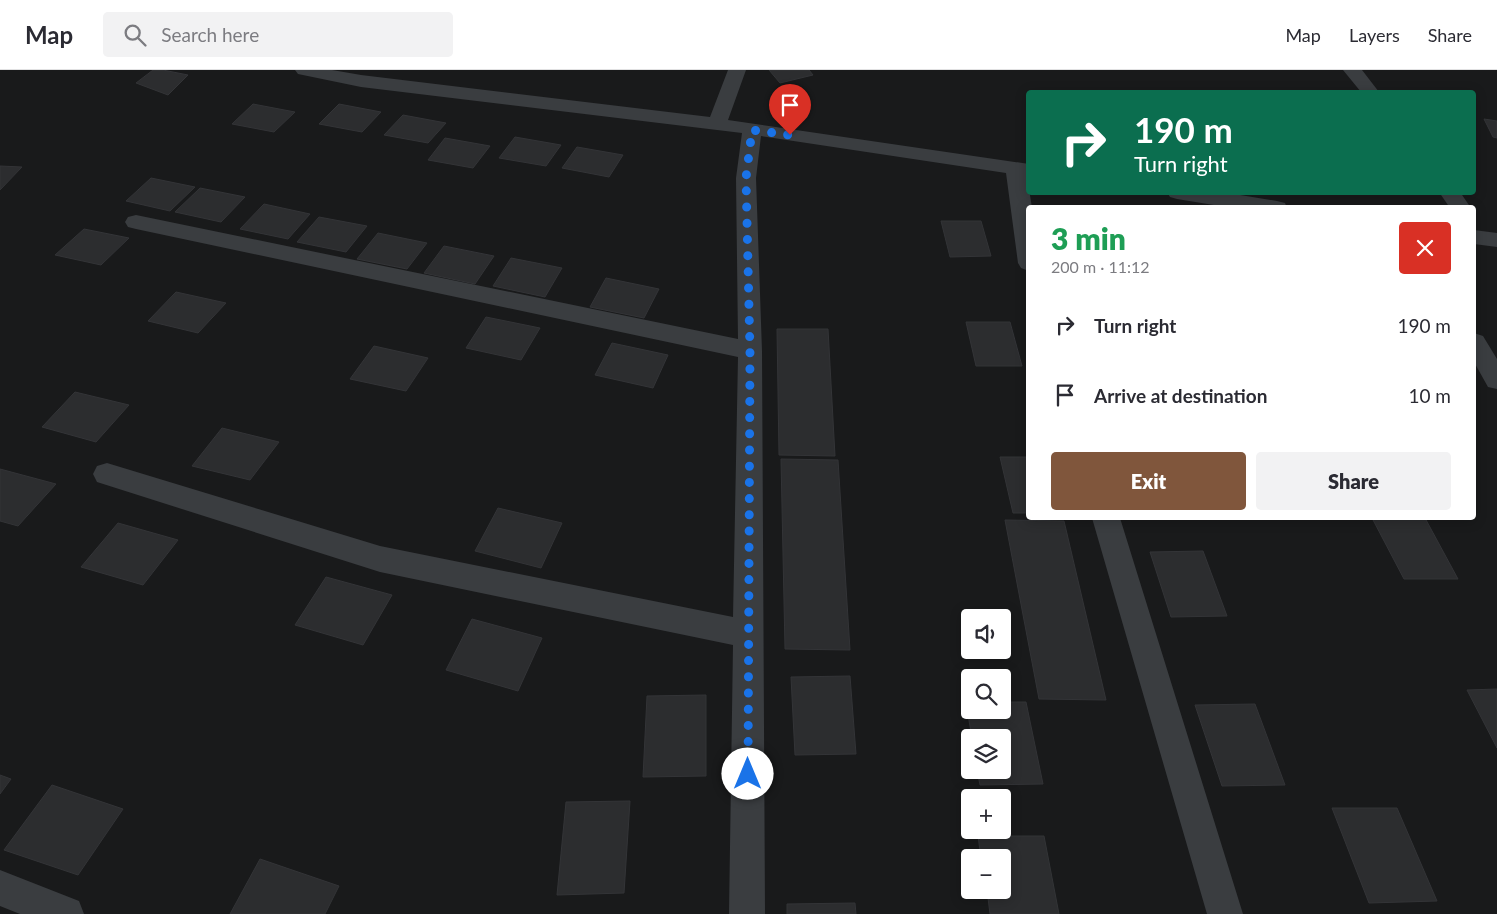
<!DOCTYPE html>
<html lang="en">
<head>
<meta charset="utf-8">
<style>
  :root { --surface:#fff; --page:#f2f2f3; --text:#2b2b33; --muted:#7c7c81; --line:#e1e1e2; --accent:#80563c }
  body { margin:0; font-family:Lato,sans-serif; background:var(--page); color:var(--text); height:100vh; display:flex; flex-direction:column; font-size:19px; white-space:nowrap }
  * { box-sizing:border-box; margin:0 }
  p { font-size:16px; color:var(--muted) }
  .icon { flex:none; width:28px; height:28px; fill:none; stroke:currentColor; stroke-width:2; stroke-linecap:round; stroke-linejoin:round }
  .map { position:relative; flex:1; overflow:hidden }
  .panel { position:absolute; left:1026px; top:135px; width:450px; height:315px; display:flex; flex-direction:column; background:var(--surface); border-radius:5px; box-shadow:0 2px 12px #0003 }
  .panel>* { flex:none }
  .guide { position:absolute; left:1026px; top:20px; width:450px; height:105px; border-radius:5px; box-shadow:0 2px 12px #0003; background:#0b6e4f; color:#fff; overflow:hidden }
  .buttons { position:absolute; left:961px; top:539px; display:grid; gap:10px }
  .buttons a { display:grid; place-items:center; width:50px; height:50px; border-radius:5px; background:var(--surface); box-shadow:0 2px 12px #0003; font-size:25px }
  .pin { position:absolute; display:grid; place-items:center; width:42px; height:42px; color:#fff; margin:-51px -21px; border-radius:50% 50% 50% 0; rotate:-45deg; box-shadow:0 0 5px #0007 }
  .pin .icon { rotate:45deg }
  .me { position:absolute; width:55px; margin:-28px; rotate:0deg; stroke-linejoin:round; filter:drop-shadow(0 0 4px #0008) }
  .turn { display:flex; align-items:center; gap:18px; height:105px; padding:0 25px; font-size:22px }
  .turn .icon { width:65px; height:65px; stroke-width:2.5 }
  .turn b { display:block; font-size:35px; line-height:42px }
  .round { display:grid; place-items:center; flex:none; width:52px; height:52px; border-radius:5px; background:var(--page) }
  .overview { display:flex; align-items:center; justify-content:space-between; height:85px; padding:0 25px }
  h1 { font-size:30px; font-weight:800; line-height:38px; color:#1e9e55 }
  .action { display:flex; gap:10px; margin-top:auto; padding:10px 25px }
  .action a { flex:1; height:58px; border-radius:5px; background:var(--accent); color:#fff; font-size:20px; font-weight:800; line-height:58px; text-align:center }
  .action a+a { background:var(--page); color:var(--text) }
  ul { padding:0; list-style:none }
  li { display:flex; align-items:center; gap:15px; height:70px; padding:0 25px }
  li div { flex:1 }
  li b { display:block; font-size:19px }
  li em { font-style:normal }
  header { display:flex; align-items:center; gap:30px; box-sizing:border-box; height:70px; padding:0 25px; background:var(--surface); border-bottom:1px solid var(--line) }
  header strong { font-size:24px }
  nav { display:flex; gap:28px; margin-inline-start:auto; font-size:18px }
  .search { width:350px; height:45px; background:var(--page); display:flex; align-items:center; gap:12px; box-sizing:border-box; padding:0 18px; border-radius:5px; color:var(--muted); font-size:19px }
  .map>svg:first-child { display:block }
  .building { fill:#2c2d2f; stroke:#333437 }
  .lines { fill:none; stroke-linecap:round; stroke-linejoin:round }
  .minor { fill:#3a3d40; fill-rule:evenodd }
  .route { stroke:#1a73e8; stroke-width:9; stroke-dasharray:0 16.2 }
</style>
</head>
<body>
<header>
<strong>Map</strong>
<div class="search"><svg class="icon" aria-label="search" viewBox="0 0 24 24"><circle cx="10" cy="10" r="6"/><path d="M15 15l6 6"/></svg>Search here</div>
<nav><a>Map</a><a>Layers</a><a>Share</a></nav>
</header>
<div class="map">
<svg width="1497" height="844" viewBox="0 0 1497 844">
  <rect width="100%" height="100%" fill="#191a1b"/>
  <!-- building -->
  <path class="building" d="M153,0H163L188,5L168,25L136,13Z
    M769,0H809L813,5L780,13Z
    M253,34L295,42L274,62L232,54Z
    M339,34L381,42L362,62L319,54Z
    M403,45L446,53L428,73L384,65Z
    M1484,49L1497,51V68L1493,67Z
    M515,67L561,75L546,96L499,88Z
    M445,68L490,76L473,98L428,90Z
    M577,77L623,85L609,107L562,98Z
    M0,96L22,97L0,120Z
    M151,108L195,117L170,141L126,131Z
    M200,118L245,127L221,152L175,142Z
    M264,134L310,144L288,169L240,159Z
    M319,147L367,156L346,182L297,172Z
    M941,151H981L991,186L950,187Z
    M84,159L129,168L101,195L55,185Z
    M378,163L427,173L407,199L357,189Z
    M444,176L494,186L475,214L424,203Z
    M511,188L562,198L545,227L493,216Z
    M606,208L659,219L644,248L590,237Z
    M176,222L226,233L198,263L148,251Z
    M486,247L540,258L521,290L466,278Z
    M966,252H1010L1022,296H976Z
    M777,259H828L835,386L779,385Z
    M612,273L668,285L653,318L595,305Z
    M374,276L428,288L406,321L350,309Z
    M75,322L129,335L96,372L42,357Z
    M222,358L279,372L250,410L192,396Z
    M1000,387H1029V443H1013Z
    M781,389L838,390L850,580L785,579Z
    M0,399L56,414L18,456L0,451Z
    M498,438L562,453L541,498L475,481Z
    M1372,448H1425L1458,509H1404Z
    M1005,450L1064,451L1106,630L1039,629Z
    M118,453L178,470L143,515L81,497Z
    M1203,481L1227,546L1171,547L1150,482Z
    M326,507L392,525L363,575L295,555Z
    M472,549L542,568L518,621L446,600Z
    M850,606L856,684L795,685L791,607Z
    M1497,619V678L1467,620Z
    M706,625V706L643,707L647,626Z
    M1002,632H1026L1043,714L980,715L977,700H1002V668H972L966,633H970V640H1002Z
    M1255,634L1285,715L1222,716L1195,635Z
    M0,705L11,709L0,724Z
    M52,715L123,739L78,805L4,780Z
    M630,731L624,823L557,825L566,732Z
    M1332,738H1397L1437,831L1369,833Z
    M978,766H1044L1059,844H990L987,820H1002V788H981Z
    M260,789L339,816L325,844H230Z
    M855,833L856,844H787V834Z"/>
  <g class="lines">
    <!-- minor -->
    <path class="minor" d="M295,0H332L361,5L710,47L728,0H746L728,50L1029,94L1027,106L1032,138H1029V201L1021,198L1018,193L1006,103L761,66L756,108L762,281L765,844H729L733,575L380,502L97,412L93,404L97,396L107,393L380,476L733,547L738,287L136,159L128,157L125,152L128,147L136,145L738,269L736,108L742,63L361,17L298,4Z
      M1343,0H1362L1379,22H1361Z
      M1167,122H1222L1277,131L1285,133L1287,138H1232L1177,129L1170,127Z
      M1439,122H1460L1471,138H1450Z
      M1474,160L1497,163V177L1474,174Z
      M1474,263L1483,266L1497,289V319L1488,317L1474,292Z
      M1092,448H1120L1243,844H1207Z
      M0,800L79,831L84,844H20L0,836Z"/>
  </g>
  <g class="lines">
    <!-- route -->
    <path class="route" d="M748,704L750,281L746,108L752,60L790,65"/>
  </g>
</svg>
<div class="buttons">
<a><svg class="icon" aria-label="sound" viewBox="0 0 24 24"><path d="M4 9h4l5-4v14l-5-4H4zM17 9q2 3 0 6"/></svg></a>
<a><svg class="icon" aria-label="search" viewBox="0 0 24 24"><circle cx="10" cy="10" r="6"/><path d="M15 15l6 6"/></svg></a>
<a><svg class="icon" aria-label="layers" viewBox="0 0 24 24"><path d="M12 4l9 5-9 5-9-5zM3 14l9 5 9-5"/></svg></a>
<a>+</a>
<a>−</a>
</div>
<div class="pin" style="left:790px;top:65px;background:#d93025"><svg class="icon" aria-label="arrive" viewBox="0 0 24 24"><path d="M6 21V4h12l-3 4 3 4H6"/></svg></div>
<svg class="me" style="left:748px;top:704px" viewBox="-20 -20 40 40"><circle r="19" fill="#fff"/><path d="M0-13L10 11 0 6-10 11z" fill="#1a73e8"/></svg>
<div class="guide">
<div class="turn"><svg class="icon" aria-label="right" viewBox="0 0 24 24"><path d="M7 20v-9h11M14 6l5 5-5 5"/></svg><div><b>190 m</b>Turn right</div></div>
</div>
<section class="panel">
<div class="overview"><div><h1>3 min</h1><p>200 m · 11:12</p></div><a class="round" style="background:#d93025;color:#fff"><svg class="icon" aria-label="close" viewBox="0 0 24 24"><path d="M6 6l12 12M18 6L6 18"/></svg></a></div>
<ul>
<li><svg class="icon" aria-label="right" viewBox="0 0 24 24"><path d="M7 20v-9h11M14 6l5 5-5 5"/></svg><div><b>Turn right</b></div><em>190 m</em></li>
<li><svg class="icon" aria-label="arrive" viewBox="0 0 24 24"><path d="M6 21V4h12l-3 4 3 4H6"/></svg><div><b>Arrive at destination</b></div><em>10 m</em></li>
</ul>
<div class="action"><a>Exit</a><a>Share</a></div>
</section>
</div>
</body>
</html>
